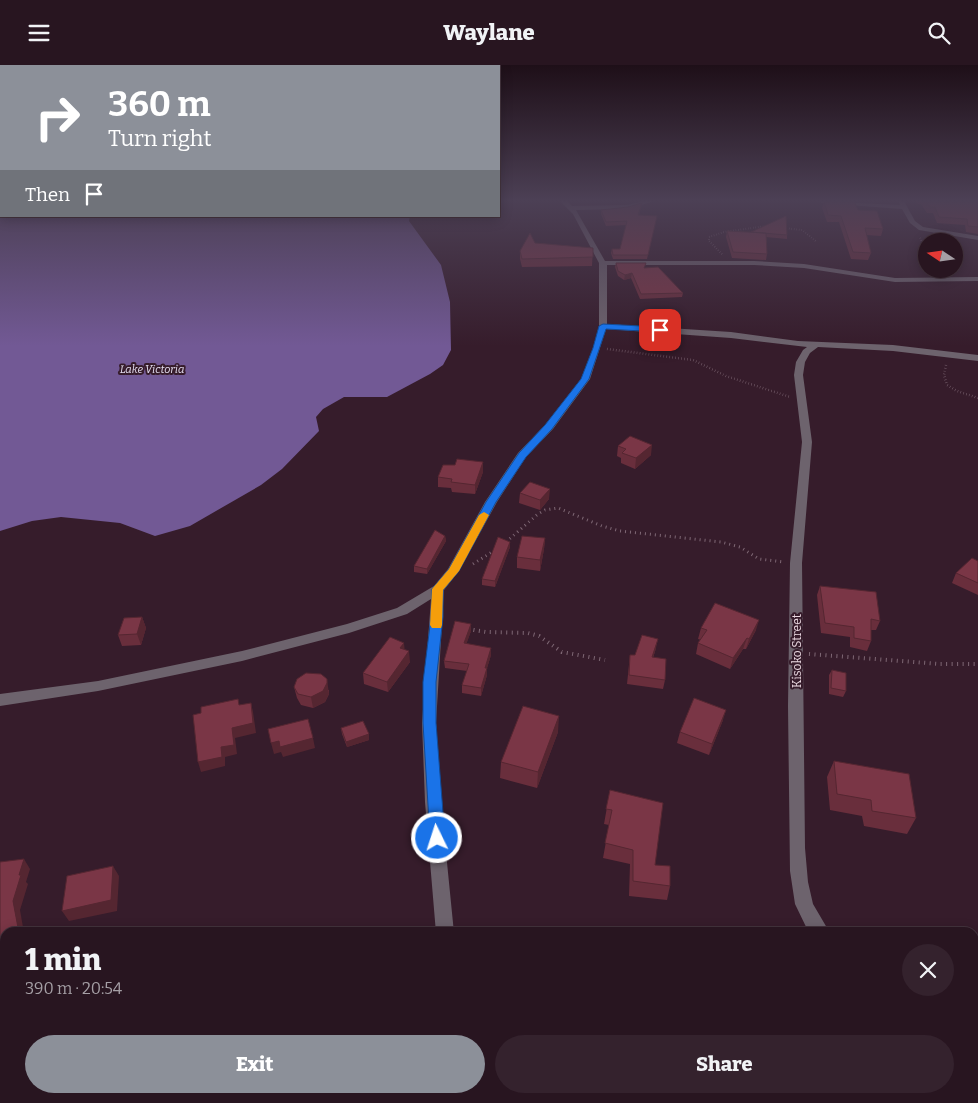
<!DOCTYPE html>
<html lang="en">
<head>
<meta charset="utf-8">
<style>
  :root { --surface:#281520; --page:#34222d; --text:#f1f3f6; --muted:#a59fa5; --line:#44343e; --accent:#8c9099 }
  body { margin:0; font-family:Bitter,serif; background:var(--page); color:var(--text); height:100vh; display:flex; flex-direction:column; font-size:19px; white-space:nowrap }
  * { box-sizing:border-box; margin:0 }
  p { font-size:16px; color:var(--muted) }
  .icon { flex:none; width:28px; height:28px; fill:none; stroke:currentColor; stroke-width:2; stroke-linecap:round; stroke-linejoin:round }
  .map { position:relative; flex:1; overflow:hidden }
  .drawer { position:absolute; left:0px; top:862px; width:979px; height:176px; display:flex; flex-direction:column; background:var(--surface); border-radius:15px 15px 0 0; box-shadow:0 2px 12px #0003,0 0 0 1px var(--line) }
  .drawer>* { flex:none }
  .hud { position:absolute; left:0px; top:0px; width:500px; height:152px; box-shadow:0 2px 12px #0003,0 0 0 1px var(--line); background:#8c9099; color:#fff; overflow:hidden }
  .needle { width:32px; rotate:283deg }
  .tools { position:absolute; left:918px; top:168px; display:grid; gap:10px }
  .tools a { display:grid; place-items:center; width:45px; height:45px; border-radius:50%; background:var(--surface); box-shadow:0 2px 12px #0003,0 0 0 1px var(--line); font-size:25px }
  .pin { position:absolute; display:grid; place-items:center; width:42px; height:42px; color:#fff; margin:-21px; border-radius:10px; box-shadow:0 2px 8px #0006 }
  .me { position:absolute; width:55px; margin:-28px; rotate:356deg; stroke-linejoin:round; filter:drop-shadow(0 0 4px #0008) }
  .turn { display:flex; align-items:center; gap:18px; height:105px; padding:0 25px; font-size:22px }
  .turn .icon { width:65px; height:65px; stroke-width:2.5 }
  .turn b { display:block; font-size:35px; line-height:42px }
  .then { display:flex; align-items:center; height:48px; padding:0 25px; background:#0003; gap:10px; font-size:19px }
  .round { display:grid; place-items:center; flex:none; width:52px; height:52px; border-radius:26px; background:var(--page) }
  .summary { display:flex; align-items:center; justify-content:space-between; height:85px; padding:0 25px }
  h1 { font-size:30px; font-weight:800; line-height:38px }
  .action { display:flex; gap:10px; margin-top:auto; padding:10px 25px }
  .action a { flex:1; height:58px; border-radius:30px; background:var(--accent); color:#fff; font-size:20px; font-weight:800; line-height:58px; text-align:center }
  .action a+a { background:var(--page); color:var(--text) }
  header { display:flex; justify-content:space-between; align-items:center; height:65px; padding:0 25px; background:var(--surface); font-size:22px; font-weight:800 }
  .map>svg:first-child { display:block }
  .water { fill:#725995 }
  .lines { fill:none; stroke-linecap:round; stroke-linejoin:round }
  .path-far3 { stroke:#7f6875; stroke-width:2; stroke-dasharray:0.5 2; stroke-linecap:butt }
  .path-far2 { stroke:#7f6875; stroke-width:2.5; stroke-dasharray:0.5 2.5; stroke-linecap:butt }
  .path-far1 { stroke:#7f6875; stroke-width:3; stroke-dasharray:1 4; stroke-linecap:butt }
  .path { stroke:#7f6875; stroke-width:4; stroke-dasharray:1 4.5; stroke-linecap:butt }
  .minor { fill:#6d636d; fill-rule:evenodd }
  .wall { fill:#692e3c }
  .shaded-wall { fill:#552631 }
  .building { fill:#7a3646; stroke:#552631 }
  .route { fill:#1a73e8; stroke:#114b97 }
  .slow { fill:#f59e0b }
  .labels { text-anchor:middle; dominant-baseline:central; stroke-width:4; stroke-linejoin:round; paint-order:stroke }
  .far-water-label { font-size:11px; font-style:italic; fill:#e6e0f2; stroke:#361c2b }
  .street-label { font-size:12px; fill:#ebd9e2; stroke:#361c2b }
</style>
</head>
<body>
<header><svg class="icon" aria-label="menu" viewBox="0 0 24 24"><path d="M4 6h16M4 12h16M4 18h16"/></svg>Waylane<svg class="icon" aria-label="search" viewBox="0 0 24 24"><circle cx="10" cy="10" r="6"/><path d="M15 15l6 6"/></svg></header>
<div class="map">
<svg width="978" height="1038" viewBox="0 0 978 1038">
  <rect width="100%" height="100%" fill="#361c2b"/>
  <!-- water -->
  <path class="water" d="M0,136L1,151H410L409,156L441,200L450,237L451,285L443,300L430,309L387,332H344L323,344L316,352L319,366L282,404L261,420L190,461L155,471L120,458L61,452L32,456L0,466Z"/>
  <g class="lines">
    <!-- path-far3 -->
    <path class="path-far3" d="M784,163L802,165L817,177
      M920,173L926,186
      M722,189L709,176V172L724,167L766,161"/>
    <!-- path-far2 -->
    <path class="path-far2" d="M607,284L693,295L726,311L790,332
      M946,300L944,310L947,320L957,326L978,333"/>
    <!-- path-far1 -->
    <path class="path-far1" d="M506,477L538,449L545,445L558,443L602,461L620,466L721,477L740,482L759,494L784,497
      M473,499L495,485"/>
    <!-- path -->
    <path class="path" d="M468,564L486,567L528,568L539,571L562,587L605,595
      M809,589L940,599H978"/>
    <!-- minor -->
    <path class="minor" d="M560,136H567L572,141L627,140L644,136H655L627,144L576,145L605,196H754L804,199L895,213L978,212V216L895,217L804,203L754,200H607V259L731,267L798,276L893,280L978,290V296L893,286L818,282L810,288L805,297L803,310L812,377L802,498L805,783L808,817L813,839L830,868H809L795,839L790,806L788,641L790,498L802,377L794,310L796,297L803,285L807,282L731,273L606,264L590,314L553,364L526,392L497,437L459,506L444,525L436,658L441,737L454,868H436L425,737L422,658L431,534L407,549L349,568L242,596L98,626L0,641V629L98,616L242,586L347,559L397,543L434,521L448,504L485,437L518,388L545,360L581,314L593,283L599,261V198L573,149Z
      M819,136L900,140L898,136H904L915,156L923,162L978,171V175L919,165L910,158L902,144L822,138Z
      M448,1034H468V1038H448Z
      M950,1034H972L973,1038H951Z"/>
  </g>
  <!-- wall -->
  <path class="wall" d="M824,136H854L858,145L883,164L881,171L866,170L871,188L868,195L851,194L839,157H827L822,143Z
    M915,136H978V169L966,167L965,160L937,158L933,148H927L921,139H918Z
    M641,142L639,150L656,155L647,194H613L611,188L612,184H620L626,160L606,161L601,149V145Z
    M727,166L787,170V174L766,172L767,189L766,195L732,193L726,172Z
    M535,178L593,183L592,201L522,202L520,194V186Z
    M616,198L645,203L683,228L682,232L640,234L631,213L624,215L618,211L615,202Z
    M618,381L651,390L635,404L621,398V393L617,391Z
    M483,397V407L475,429L452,427L451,423L438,422V412L455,400Z
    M520,428L549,434L540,445L519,438Z
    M445,471L446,476L427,509L414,507V501Z
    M545,473L544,484L540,506L517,503V492Z
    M510,477V482L495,522L482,520V514Z
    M978,496V530L952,518L956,508Z
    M820,521L880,556L876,565H871V576L867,586L850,582V572L821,568L817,530Z
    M142,552L146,563L141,580L122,581L118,570Z
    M701,563L756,565L746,584H743L730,604L696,589L698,578L701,575L698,574Z
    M471,566L466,579L491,590L487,603V610L481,631L462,628V620L467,606L445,603L444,596Z
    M656,583L653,593L665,615L663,624L627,619L630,590H635Z
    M405,585L410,597L388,627L364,619L363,608Z
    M832,605L846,626L843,632L829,629V610Z
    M294,622L329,625V629L325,637L313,643L301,640L297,633Z
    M723,655L709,690L677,678L680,667Z
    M341,663L369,675L347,682L342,669Z
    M558,667L537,723L500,713L501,697Z
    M834,696L916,753L907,769L864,761L862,751L830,745L827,712Z
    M610,725L655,800L670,821L667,835L629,831L630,799L603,793L609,760L604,759Z
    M498,1034L532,1038H498Z
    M579,1034H638L639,1038H579Z"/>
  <!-- shaded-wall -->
  <path class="shaded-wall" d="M632,208L631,213L624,215L625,210Z
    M652,380L651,390L635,404L636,393Z
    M483,397V407L475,429V420Z
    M550,424L549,434L540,445V435Z
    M445,471L446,476L427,509V504Z
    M545,473L544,484L540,506V495Z
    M510,477V482L495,522V516Z
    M142,552L146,563L141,580L137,569Z
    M759,555L756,565L746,584L749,574Z
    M471,559V566L464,586V578Z
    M747,573L743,584L730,604L733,593Z
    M658,574L656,583L650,602L652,592Z
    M404,578L405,588L400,583Z
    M491,583V590L485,610V603Z
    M409,586L410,597L388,627L387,617Z
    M487,603V610L481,631V623Z
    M327,614L329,629L325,637L313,643L311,632Z
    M251,638L253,647L256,668L235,673L237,689L225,692V701L201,707L198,697L221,682L232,663Z
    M726,645L723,655L709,690L712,679Z
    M559,651L558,667L537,723L538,707Z
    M369,669V675L347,682L346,677Z
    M313,673L315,683L283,692L281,687L274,689L271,678L279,676Z
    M24,794L30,804L26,817L28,819L20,845L24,868H19L13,836L19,810Z
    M113,801L119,811L117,846L69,856L62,846Z
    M5,892V905L0,907V895Z
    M127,1034H135V1038H120Z
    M421,1034H424L423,1038H420Z"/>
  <!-- building -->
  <path class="building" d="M824,136H854L858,145L877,146L883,164L865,163L871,188L853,187L841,151L828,150Z
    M925,136H978V162L968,161L967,154L939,152L935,142H930Z
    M642,138L638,150L657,151L648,190H613L612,184H620L627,156L606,157L601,145L628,142Z
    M786,151L787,170L751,167Z
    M727,166L766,168L767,189L733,187Z
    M530,168L535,178L593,183V192L522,194L520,186Z
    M616,198H646L644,203L658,202L683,228L641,229L632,208L625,210L618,206Z
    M630,371L652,380L636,393L622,388L626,384L618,381Z
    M457,394L483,397L475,420L451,417L452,414L438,412L443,400H455Z
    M530,417L550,424L540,435L520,428Z
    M435,465L445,471L427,504L414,501Z
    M522,471L545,473L540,495L517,492Z
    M498,472L510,477L495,516L482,514Z
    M972,493L978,496V518L956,508Z
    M820,521L876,527L880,556L871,554V576L854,573V562L825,558Z
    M715,538L759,555L749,574L747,573L733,593L698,578L707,565L701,563Z
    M142,552L137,569L118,570L124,553Z
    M455,556L471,559L464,578L491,583L485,603H487L481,623L462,620L469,599L444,596Z
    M642,570L658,574L652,592L666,594L665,615L629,610L630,590H635Z
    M390,572L404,578L400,583L409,586L387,617L363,608Z
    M832,605L846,608V626L831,623Z
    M306,608L321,609L327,614V618L323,626L311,632L298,629L294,622L297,614Z
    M694,633L726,645L712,679L680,667Z
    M238,634L239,640L251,638L253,658L232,663L234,680L221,682L222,692L198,697L193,650L201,648V642Z
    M523,641L559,651L538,707L501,697Z
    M308,654L313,673L280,682L279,676L271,678L268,664Z
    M363,656L369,669L346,677L341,663Z
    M834,696L909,709L916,753L872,746L871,735L837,729Z
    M610,725L663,738L655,800L670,801V821L633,816V785L605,778L612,745L606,744Z
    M24,794L19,810H21L13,836L19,868H5V892L0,895V797Z
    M113,801L111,835L62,846L67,811Z
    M65,1034H127V1035L120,1038H62L65,1037Z
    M241,1034H273L274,1038H242Z
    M340,1034H361L362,1038H331Z
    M387,1034H421L420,1038H386Z
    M500,1034H532V1038Z
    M593,1034H638L639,1038H594Z"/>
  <!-- sky -->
  <linearGradient id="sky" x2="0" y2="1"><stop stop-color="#1e0f18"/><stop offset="0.48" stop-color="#4c4055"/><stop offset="1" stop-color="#4c4055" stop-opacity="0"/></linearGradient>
  <rect width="978" height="281" fill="url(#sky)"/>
  <!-- route -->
  <path class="route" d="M603,259L660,262L664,265L660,267L606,264L589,314L552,364L526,392L496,437L459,506L443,525V552L436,617V658L445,773L443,777L437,779L432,777L430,773L423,658V617L431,552L432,524L449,504L486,437L519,388L545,360L581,314L593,283L599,261Z"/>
  <!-- slow -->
  <path class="slow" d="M484,447L489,450L459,506L443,525L442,560L441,563H432L430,560L432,524L449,504L479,450Z"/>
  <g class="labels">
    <!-- far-water labels -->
    <g class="far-water-label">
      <text x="152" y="304">Lake Victoria</text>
    </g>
    <!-- street labels -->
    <g class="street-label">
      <text transform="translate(797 586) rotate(-90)">Kisoko Street</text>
    </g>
  </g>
</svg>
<div class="tools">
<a><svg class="needle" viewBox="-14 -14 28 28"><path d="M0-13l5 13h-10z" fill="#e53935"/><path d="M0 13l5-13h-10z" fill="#a59fa5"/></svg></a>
</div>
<div class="pin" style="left:660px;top:265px;background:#d93025"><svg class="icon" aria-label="arrive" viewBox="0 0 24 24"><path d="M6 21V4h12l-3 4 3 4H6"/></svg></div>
<svg class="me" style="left:437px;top:773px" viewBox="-20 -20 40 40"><circle r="17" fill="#1a73e8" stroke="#fff" stroke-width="3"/><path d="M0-11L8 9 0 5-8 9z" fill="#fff"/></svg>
<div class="hud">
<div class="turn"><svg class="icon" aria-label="right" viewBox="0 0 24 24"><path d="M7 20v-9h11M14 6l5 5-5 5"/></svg><div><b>360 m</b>Turn right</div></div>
<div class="then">Then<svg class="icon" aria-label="arrive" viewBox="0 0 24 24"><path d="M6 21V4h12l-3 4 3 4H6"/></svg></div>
</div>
<section class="drawer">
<div class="summary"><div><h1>1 min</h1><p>390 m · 20:54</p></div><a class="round"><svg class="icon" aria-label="close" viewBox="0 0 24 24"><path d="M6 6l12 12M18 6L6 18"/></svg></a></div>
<div class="action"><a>Exit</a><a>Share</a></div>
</section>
</div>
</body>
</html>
